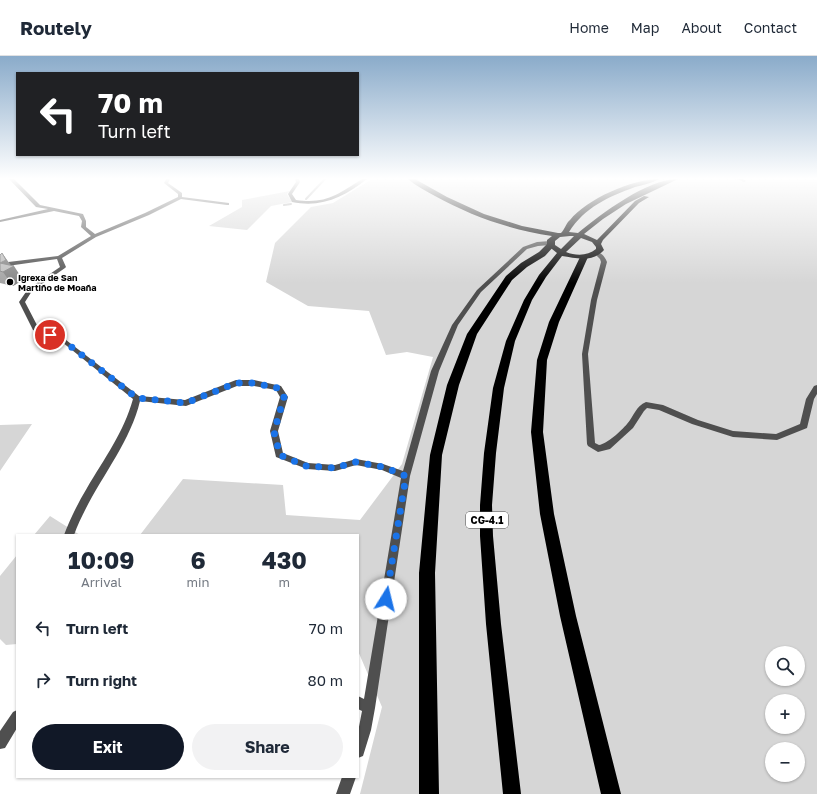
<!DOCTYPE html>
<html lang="en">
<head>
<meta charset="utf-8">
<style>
  :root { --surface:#fff; --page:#f2f2f3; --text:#1f2937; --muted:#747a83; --line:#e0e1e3; --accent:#111827 }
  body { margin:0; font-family:"Golos Text",sans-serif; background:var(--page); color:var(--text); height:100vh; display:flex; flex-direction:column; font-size:15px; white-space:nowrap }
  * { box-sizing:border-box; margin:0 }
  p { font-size:13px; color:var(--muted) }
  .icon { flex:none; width:22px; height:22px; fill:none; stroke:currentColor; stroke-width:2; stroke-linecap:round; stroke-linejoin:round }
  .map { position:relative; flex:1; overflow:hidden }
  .details { position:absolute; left:16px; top:478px; width:343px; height:244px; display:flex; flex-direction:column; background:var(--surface); border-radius:0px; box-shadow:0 1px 3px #0004 }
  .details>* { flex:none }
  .hud { position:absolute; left:16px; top:16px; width:343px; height:84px; border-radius:0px; box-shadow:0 1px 3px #0004; background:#202124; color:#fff; overflow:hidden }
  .buttons { position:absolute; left:765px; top:590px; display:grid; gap:8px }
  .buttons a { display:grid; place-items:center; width:40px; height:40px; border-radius:50%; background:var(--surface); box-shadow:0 1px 3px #0004; font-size:20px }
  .pin { position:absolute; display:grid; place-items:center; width:34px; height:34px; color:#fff; margin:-17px; border:2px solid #fff; border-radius:50%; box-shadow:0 1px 4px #0007 }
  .me { position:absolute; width:44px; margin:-22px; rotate:9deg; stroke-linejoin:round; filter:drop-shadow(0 0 3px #0008) }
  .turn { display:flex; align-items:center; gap:14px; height:84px; padding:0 16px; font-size:18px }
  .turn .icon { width:52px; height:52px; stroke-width:2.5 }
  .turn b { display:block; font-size:28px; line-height:34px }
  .eta { display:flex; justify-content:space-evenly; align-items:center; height:68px; text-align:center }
  .eta b { font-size:24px; font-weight:700; line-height:28px }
  .cta { display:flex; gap:8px; margin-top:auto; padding:8px 16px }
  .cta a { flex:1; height:46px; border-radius:24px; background:var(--accent); color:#fff; font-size:16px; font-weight:700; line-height:46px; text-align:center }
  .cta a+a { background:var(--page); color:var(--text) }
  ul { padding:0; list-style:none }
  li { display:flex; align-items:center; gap:12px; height:52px; padding:0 16px }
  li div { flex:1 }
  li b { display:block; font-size:15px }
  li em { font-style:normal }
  header { display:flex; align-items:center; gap:24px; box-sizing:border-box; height:56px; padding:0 20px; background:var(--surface); border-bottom:1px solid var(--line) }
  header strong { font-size:19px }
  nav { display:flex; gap:22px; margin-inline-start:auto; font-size:14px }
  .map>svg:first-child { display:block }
  .green { fill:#d6d6d6; fill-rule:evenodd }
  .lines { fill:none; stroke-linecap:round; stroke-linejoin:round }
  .stream { stroke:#9d9d9d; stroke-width:2 }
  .minor { fill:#4f4f4f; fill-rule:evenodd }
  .tertiary { fill:#4f4f4f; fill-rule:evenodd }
  .trunk { fill:#000; fill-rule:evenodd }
  .motorway { fill:#000; fill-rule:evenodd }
  .wall { fill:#a4a4a4 }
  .shaded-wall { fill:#868686 }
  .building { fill:#bfbfbf; stroke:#868686 }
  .route { stroke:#1a73e8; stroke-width:7; stroke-dasharray:0 12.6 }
  .poi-dot { fill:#000; stroke:#fff; stroke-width:1.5 }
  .labels { text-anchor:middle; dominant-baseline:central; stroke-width:3.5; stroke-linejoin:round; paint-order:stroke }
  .far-poi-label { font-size:9px; font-weight:bold; fill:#000; stroke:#fff; text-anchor:start }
  .shield { fill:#fff; stroke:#4c4c4c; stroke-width:1 }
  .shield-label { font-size:10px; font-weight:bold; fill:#000 }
</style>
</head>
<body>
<header>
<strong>Routely</strong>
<nav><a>Home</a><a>Map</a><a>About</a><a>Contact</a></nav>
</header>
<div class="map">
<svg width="817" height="738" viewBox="0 0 817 738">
  <rect width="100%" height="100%" fill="#fff"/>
  <!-- green -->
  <path class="green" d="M375,123H817V738H360L382,651L358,595V479H140L183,423L283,429L286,459L360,464L402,408L433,301L407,296L386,299L369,255L308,250L266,226L275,187L311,151L333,147L369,125ZM772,597H798V623H772ZM772,645H798V671H772ZM772,693H798V719H772Z
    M290,135L287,138L292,146L271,150L247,174L209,170L242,151V144Z
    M32,368L0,415V369Z
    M50,460L80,479H34Z
    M17,499V588L6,589L0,583V520Z"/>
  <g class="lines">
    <!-- stream -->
    <path class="stream" d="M306,143L325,123
      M284,149L291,148"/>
    <!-- minor -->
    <path class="minor" d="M9,123H14L40,149L83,158L86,165V171L95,178L145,157L178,141V138L164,127L166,123H170L168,127L182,137V141L229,147V149H227L181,143L149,159L96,181L62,202L66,211L65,212L32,235L25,246L39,273L66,284L139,340L185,344L236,324H254L281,330L288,341L278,375L283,397L308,407L335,409L356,403L383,408L403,415L431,315L452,269L477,234L523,191L537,186L550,185L553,187L550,189L538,190L527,193L481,236L458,269L439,315L410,420L375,652L371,674L363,700L358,702V676L362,655L358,653V640L364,643L401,422L382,414L356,409L335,415L307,413L276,401L270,375L280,341L276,334L254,330H237L186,350L140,345C129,392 91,432 74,479H64C70,463 78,447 87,432C104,403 124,376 133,343L62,286L33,274L19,246L28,233L60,211L57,203L0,211V207L58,200L91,180L81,171L82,165L79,160L54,155L0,166V164L48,153L36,151Z
      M737,123H743L746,125L744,126Z
      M595,196C601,195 605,201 607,206L597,244L588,298L595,387L599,389C607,388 621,375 627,368C634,360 636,350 646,346L663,349L698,364L733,375L776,378L800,368L806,343L814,330L817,329V338L814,343L807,372L777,384L733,381L692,368L659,354L647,352L644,355L633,372L610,393L598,396L588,390L587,388L582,298L591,244L601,206L600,203L594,197Z
      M17,654V672L5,692L0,693V675L13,656Z
      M342,721H356L350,738H336Z"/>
    <!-- tertiary -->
    <path class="tertiary" d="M295,123H299L300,126L292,138L296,144C326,148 337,139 362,123H367C344,141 322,152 292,146L288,138L296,126Z"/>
    <!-- trunk -->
    <path class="trunk" d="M408,123H415L447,141L484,158L522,170L558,177H561C565,173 566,167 570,164C587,143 632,123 659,123C652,127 643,129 635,131C608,141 585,151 569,176L578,177C601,158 647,123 678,123L626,148L603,163L584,178L597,184L635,145L644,140L649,141L639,147L603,184L601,188L604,194C592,207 576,202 562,200L546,221L532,244L515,285L504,332L496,397L492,449L493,480L501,568L521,738H503L486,568L480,480V449L484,397L493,332L506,285L524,244L539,219L557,197L547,189V184L552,180C511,174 471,160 435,140C426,135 416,130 408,123ZM570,180H574L561,193L555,189V185L560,181ZM581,182L592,186L596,191V193C588,200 576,200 566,196Z"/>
    <!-- motorway -->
    <path class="motorway" d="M548,187H554L555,189L545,200L527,211L512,224L477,278L459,329L442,399L435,517L439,738H419V517L430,399L447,329L467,278L506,220L521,207L539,196Z
      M581,199H587L588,201L559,266L547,304L543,376L554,458L576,560L621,738H601L560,560L540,458L531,376L537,304L549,266Z"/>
  </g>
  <!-- wall -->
  <path class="wall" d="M2,197L11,210L23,224L13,230L0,227V199Z"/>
  <!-- shaded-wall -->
  <path class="shaded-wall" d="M2,197L12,211L14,210L23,224L13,230L3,216L0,207Z"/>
  <!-- building -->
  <path class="building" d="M2,197L6,204L0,207L14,210L3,216L0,215V199Z"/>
  <!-- sky -->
  <linearGradient id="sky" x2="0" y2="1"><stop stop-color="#8aabca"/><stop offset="0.54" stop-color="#fff"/><stop offset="1" stop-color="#fff" stop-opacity="0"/></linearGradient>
  <rect width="817" height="227" fill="url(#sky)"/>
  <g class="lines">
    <!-- route -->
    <path class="route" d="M50,279L64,285L137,342L186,347L236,327H254L278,332L284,341L274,376L280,399L306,410L335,412L356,406L383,411L406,420L386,543"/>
  </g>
  <!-- markers -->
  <circle class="poi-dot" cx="10" cy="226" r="4"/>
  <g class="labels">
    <!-- far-poi labels -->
    <g class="far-poi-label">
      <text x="18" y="221">Igrexa de San<tspan x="18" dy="10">Martiño de Moaña</tspan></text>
    </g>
    <!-- shield labels -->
    <rect class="shield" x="466" y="456" width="42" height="16" rx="3"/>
    <g class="shield-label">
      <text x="487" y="464">CG-4.1</text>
    </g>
  </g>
</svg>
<div class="buttons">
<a><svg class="icon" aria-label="search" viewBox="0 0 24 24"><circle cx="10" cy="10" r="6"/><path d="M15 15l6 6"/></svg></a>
<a>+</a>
<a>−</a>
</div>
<div class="pin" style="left:50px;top:279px;background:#d93025"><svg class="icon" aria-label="arrive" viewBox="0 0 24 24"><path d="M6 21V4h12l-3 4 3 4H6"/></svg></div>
<svg class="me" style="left:386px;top:543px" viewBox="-20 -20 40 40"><circle r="19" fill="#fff"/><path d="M0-13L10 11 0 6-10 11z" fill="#1a73e8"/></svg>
<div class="hud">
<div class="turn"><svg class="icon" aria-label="left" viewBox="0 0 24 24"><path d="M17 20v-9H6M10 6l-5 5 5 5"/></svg><div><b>70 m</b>Turn left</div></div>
</div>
<section class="details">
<div class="eta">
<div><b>10:09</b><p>Arrival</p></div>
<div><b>6</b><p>min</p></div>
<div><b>430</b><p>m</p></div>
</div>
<ul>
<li><svg class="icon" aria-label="left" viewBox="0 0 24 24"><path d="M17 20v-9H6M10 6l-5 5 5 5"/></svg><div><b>Turn left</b></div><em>70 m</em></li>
<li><svg class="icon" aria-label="right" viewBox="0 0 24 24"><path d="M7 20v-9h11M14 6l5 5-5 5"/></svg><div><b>Turn right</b></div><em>80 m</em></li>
</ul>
<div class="cta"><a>Exit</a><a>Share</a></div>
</section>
</div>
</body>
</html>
